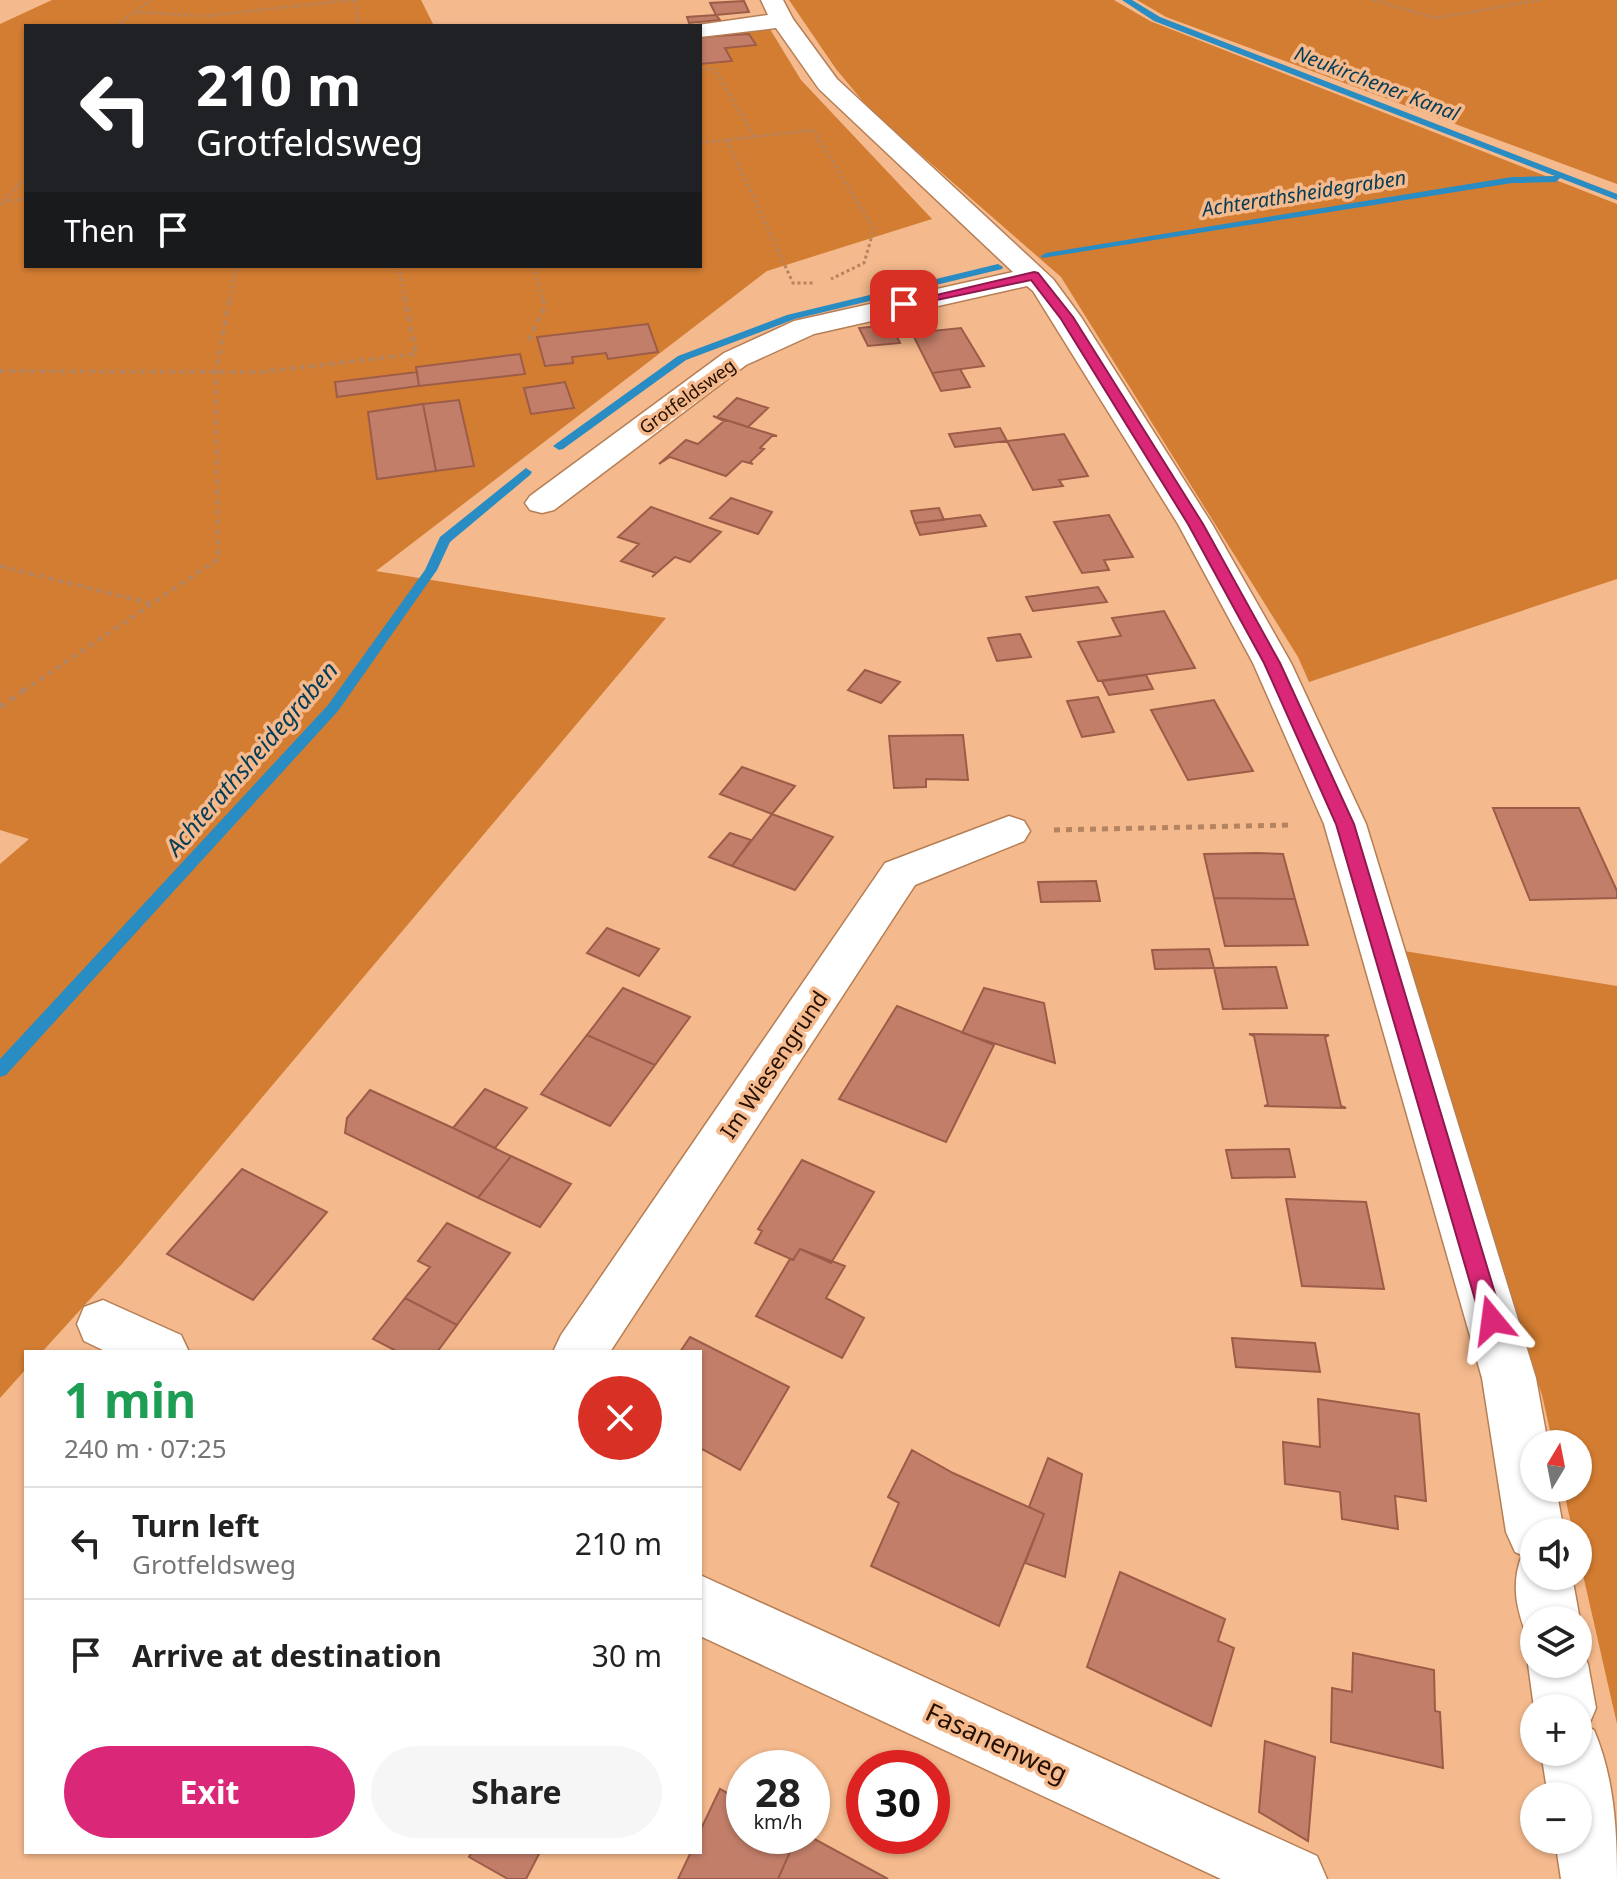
<!DOCTYPE html>
<html lang="en">
<head>
<meta charset="utf-8">
<style>
  :root { --surface:#fff; --page:#f6f6f6; --text:#222; --muted:#767676; --line:#e0e0e0; --accent:#db2777 }
  body { margin:0; font-family:"Noto Sans",sans-serif; background:var(--page); color:var(--text); height:100vh; display:flex; flex-direction:column; font-size:30px; white-space:nowrap }
  * { box-sizing:border-box; margin:0 }
  p { font-size:26px; color:var(--muted) }
  .icon { flex:none; width:44px; height:44px; fill:none; stroke:currentColor; stroke-width:2; stroke-linecap:round; stroke-linejoin:round }
  .map { position:relative; flex:1; overflow:hidden }
  .side { position:absolute; left:24px; top:1350px; width:678px; height:504px; display:flex; flex-direction:column; background:var(--surface); border-radius:0px; box-shadow:0 2px 6px #0004 }
  .side>* { flex:none }
  .top-card { position:absolute; left:24px; top:24px; width:678px; height:244px; border-radius:0px; box-shadow:0 2px 6px #0004; background:#202124; color:#fff; overflow:hidden }
  .needle { width:52px; rotate:10deg }
  .buttons { position:absolute; left:1520px; top:1430px; display:grid; gap:16px }
  .buttons a { display:grid; place-items:center; width:72px; height:72px; border-radius:50%; background:var(--surface); box-shadow:0 2px 6px #0004; font-size:40px }
  .speed { position:absolute; left:726px; top:1750px; display:flex; gap:16px; font-size:40px; font-weight:700; text-align:center }
  .speed>* { display:grid; place-content:center; width:104px; height:104px; border-radius:50%; background:var(--surface); box-shadow:0 2px 6px #0004; line-height:1 }
  .speed small { font-size:20px; font-weight:400 }
  .speed .limit { border:12px solid #d22; background:#fff; color:#111 }
  .pin { position:absolute; display:grid; place-items:center; width:68px; height:68px; color:#fff; margin:-34px; border-radius:16px; box-shadow:0 4px 12px #0006 }
  .me { position:absolute; width:88px; margin:-44px; rotate:344deg; stroke-linejoin:round; filter:drop-shadow(0 0 6px #0008) }
  .turn { display:flex; align-items:center; gap:28px; height:168px; padding:0 40px; font-size:36px }
  .turn .icon { width:104px; height:104px; stroke-width:2.5 }
  .turn b { display:block; font-size:56px; line-height:68px }
  .then { display:flex; align-items:center; height:76px; padding:0 40px; background:#0003; gap:16px; font-size:30px }
  .round { display:grid; place-items:center; flex:none; width:84px; height:84px; border-radius:42px; background:var(--page) }
  .overview { display:flex; align-items:center; justify-content:space-between; height:136px; padding:0 40px }
  h1 { font-size:48px; font-weight:700; line-height:60px; color:#1e9e55 }
  .cta { display:flex; gap:16px; margin-top:auto; padding:16px 40px }
  .cta a { flex:1; height:92px; border-radius:48px; background:var(--accent); color:#fff; font-size:32px; font-weight:700; line-height:92px; text-align:center }
  .cta a+a { background:var(--page); color:var(--text) }
  ul { padding:0; list-style:none }
  li { display:flex; align-items:center; gap:24px; height:112px; padding:0 40px; border-top:2px solid var(--line) }
  li div { flex:1 }
  li b { display:block; font-size:30px }
  li em { font-style:normal }
  .map>svg:first-child { display:block }
  .green { fill:#d37d32 }
  .lines { fill:none; stroke-linecap:round; stroke-linejoin:round }
  .stream { fill:#298cc2; fill-rule:evenodd }
  .building { fill:#c27e69; stroke:#9d5c48; stroke-width:2 }
  .minor-casing { stroke:#b67e54; stroke-width:3 }
  .path-far2 { stroke:#b48461; stroke-width:3; stroke-dasharray:3 3; stroke-linecap:butt }
  .path-far1 { stroke:#b48461; stroke-width:4; stroke-dasharray:5 5; stroke-linecap:butt }
  .path { stroke:#b48461; stroke-width:5; stroke-dasharray:6 6; stroke-linecap:butt }
  .minor { fill:#fff; fill-rule:evenodd }
  .route { fill:#db2777; stroke:#8e194d; stroke-width:2 }
  .labels { text-anchor:middle; dominant-baseline:central; stroke-width:7; stroke-linejoin:round; paint-order:stroke }
  .far-street-label { font-size:18px; fill:#240f01; stroke:#f4b98c }
  .far-water-label { font-size:20px; font-style:italic; fill:#043c57; stroke:#f4b98c }
  .street-label { font-size:22px; fill:#240f01; stroke:#f4b98c }
  .water-label { font-size:24px; font-style:italic; fill:#043c57; stroke:#f4b98c }
  .near-street-label { font-size:26px; fill:#240f01; stroke:#f4b98c }
</style>
</head>
<body>
<div class="map">
<svg width="1617" height="1879" viewBox="0 0 1617 1879">
  <rect width="100%" height="100%" fill="#f4b98c"/>
  <!-- green -->
  <path class="green" d="M52,0H421L434,26H26V266H700V26H684L762,16L801,80L932,219L767,271L376,571L666,618L121,1265L42,1352H26V1369L0,1398V864L29,839L0,830V24Z
    M789,0H1114L1150,21L1617,204V579L1309,682L1298,657L1061,277L871,111L836,69Z
    M1137,0H1617V184L1166,17Z
    M1404,951L1617,986V1724L1578,1553V1532H1573L1563,1488H1578V1444H1553L1542,1395L1401,974Z"/>
  <g class="lines">
    <!-- stream -->
    <path class="stream" d="M1122,0H1132L1160,17L1617,194V200L1560,178L1556,182L1512,183L1042,258L1041,256L1046,253L1512,177L1555,176L1154,21Z
      M998,264L1003,267L1002,269L795,319L686,360L563,449L559,450L553,446L678,356L787,315Z
      M526,468L532,472L530,475L450,542L437,570L338,711L6,1075L0,1077V1059L328,705L425,570L440,537Z"/>
  </g>
  <!-- building -->
  <path class="building" d="M744,1L749,12L716,15L710,3Z
    M716,15L720,20L689,23L687,17Z
    M749,34L756,45L725,48L732,61L700,64V37Z
    M648,324L658,352L608,359L606,353L572,357L573,363L545,366L537,337Z
    M891,325L900,343L868,346L859,328Z
    M961,328L984,366L932,373L912,333Z
    M520,354L525,374L419,386L416,367Z
    M960,369L970,387L941,391L932,373Z
    M417,372L419,386L337,397L335,382Z
    M565,382L574,408L531,414L524,388Z
    M737,398L768,408L748,427L717,417Z
    M459,400L474,466L436,471L423,404Z
    M423,404L436,471L377,479L368,412Z
    M713,416L777,436H772L760,448L764,449L750,462L753,464L742,461L726,476L670,457L659,464L686,440L698,444L724,421Z
    M1000,428L1007,441L955,447L949,434Z
    M1064,434L1088,476L1059,480L1063,486L1033,490L1007,441Z
    M731,498L772,512L758,534L710,518Z
    M651,507L721,532L690,562L675,557L652,577L656,573L621,561L639,544L618,537Z
    M939,508L944,520L915,523L911,511Z
    M980,515L986,526L920,535L915,523Z
    M1109,515L1133,557L1104,560L1109,570L1082,573L1054,522Z
    M1098,587L1107,602L1033,611L1026,597Z
    M1164,611L1195,668L1098,681L1078,642L1121,636L1112,618Z
    M1020,634L1031,657L997,661L988,638Z
    M865,670L900,682L881,703L848,690Z
    M1146,675L1153,689L1109,695L1102,681Z
    M1098,697L1114,732L1082,737L1067,701Z
    M1214,700L1253,771L1188,780L1151,710Z
    M963,735L968,780L926,779V787L894,788L889,736Z
    M742,767L795,786L772,814L720,794Z
    M1493,808H1579L1617,891V898L1530,900Z
    M772,814L833,837L795,890L732,866Z
    M730,833L751,840L732,866L709,857Z
    M1257,853L1283,854L1295,899L1214,898L1204,854Z
    M1096,881L1100,901L1041,902L1038,882Z
    M1214,898L1295,899L1308,945L1225,946Z
    M607,928L659,949L639,976L587,953Z
    M1209,949L1214,968L1155,969L1152,950Z
    M1276,967L1287,1008L1223,1009L1214,968Z
    M623,988L690,1017L655,1065L587,1035Z
    M984,988L1044,1003L1055,1063L962,1033Z
    M897,1006L994,1045L946,1142L839,1099Z
    M1249,1034L1329,1035L1325,1037L1341,1106L1346,1108L1264,1106L1268,1105L1254,1036Z
    M587,1035L655,1065L610,1126L541,1094Z
    M485,1089L527,1108L495,1148L453,1128Z
    M370,1090L453,1128L511,1156L478,1198L345,1133L347,1118Z
    M1289,1149L1295,1177L1232,1178L1226,1150Z
    M511,1156L571,1184L540,1227L478,1198Z
    M802,1160L874,1192L831,1263L800,1249L793,1260L755,1243L762,1231L758,1229Z
    M242,1169L327,1212L253,1300L167,1254Z
    M1286,1199L1366,1202L1384,1289L1302,1286Z
    M447,1223L510,1253L457,1325L405,1298L430,1267L418,1261Z
    M800,1249L845,1266L826,1298L864,1318L842,1358L756,1316L790,1259L793,1260Z
    M405,1298L457,1325L437,1352H398L373,1339Z
    M690,1337L789,1387L740,1470L700,1448V1352H680Z
    M1232,1338L1315,1343L1320,1372L1236,1367Z
    M1318,1399L1419,1414L1426,1501L1395,1496L1398,1529L1342,1519L1340,1492L1285,1484L1283,1442L1320,1447Z
    M912,1450L953,1473L1044,1514L999,1626L871,1566L899,1503L888,1497Z
    M1048,1458L1082,1474L1065,1577L1025,1563L1044,1514L1029,1507Z
    M1120,1572L1225,1619L1218,1641L1234,1648L1211,1726L1087,1667Z
    M1353,1653L1434,1670L1435,1711L1440,1712L1443,1768L1331,1742L1332,1688L1352,1692Z
    M1265,1741L1315,1757L1308,1841L1259,1812Z
    M720,1789L744,1802V1836H797L778,1879H678L691,1852H700V1831Z
    M797,1836H809L888,1879H778Z
    M472,1852H540L526,1879H508L469,1857Z"/>
  <g class="lines">
    <defs>
      <path id="minor" d="M761,0H783L793,19L837,79L1053,279L1081,317L1212,524L1291,663L1366,824L1536,1378L1548,1444H1534V1488H1556L1564,1532H1534V1576H1572L1580,1620L1578,1625V1620H1534V1643L1529,1641C1517,1612 1510,1585 1522,1555L1515,1552L1506,1532L1482,1378L1324,824L1253,663L1178,524L1033,291L1027,286L814,334L746,365L554,510L542,513L530,510L525,503L530,496L724,353L794,321L1013,272L819,89L776,28L700,37V26H691L768,15Z
        M1009,816L1024,821L1030,831L1024,841L915,885L610,1352H553L561,1335L885,863Z
        M103,1300L181,1335L189,1352H107L84,1341L77,1324L84,1307Z
        M700,1575L1317,1856L1327,1879H1221L700,1636Z
        M1578,1642L1588,1664L1596,1708L1588,1727L1594,1730C1614,1777 1617,1828 1617,1879H1561L1555,1840H1578V1796H1548L1541,1752H1578V1708H1534L1528,1664L1534,1649V1664H1578Z"/>
    </defs>
    <!-- minor casing -->
    <use href="#minor" class="minor-casing"/>
    <!-- path-far2 -->
    <path class="path-far2" d="M355,0L359,26
      M1373,0L1435,18L1540,0
      M136,12L204,16L353,0
      M116,26L151,0
      M700,70L714,69L755,137
      M813,130L874,229L864,263L831,279
      M727,140L793,283H814
      M700,143L813,130
      M5,201L26,199
      M0,205L26,177
      M399,266L405,300
      M533,266L543,300
      M230,300L236,266"/>
    <!-- path-far1 -->
    <path class="path-far1" d="M529,340L545,306L542,298
      M0,371L260,372L416,354L405,298
      M0,566L153,604
      M23,691L218,559L216,371L230,298"/>
    <!-- path -->
    <path class="path" d="M0,707L26,689
      M1054,830L1292,825"/>
    <!-- minor -->
    <use href="#minor" class="minor"/>
  </g>
  <!-- route -->
  <path class="route" d="M1034,272L1038,273L1073,317L1203,524L1280,663L1354,824L1503,1320L1500,1327L1492,1330L1484,1327L1481,1320L1336,824L1264,663L1188,524L1061,319L1031,280L904,307L898,304Z"/>
  <g class="labels">
    <!-- far-street labels -->
    <g class="far-street-label">
      <text transform="translate(687 396) rotate(-36)">Grotfeldsweg</text>
    </g>
    <!-- far-water labels -->
    <g class="far-water-label">
      <text transform="translate(1377 83) rotate(21)">Neukirchener Kanal</text>
      <text transform="translate(1304 193) rotate(-9)">Achterathsheidegraben</text>
    </g>
    <!-- street labels -->
    <g class="street-label">
      <text transform="translate(773 1064) rotate(-56)">Im Wiesengrund</text>
    </g>
    <!-- water labels -->
    <g class="water-label">
      <text transform="translate(251 758) rotate(-49)">Achterathsheidegraben</text>
    </g>
    <!-- near-street labels -->
    <g class="near-street-label">
      <text transform="translate(997 1742) rotate(25)">Fasanenweg</text>
    </g>
  </g>
</svg>
<div class="buttons">
<a><svg class="needle" viewBox="-14 -14 28 28"><path d="M0-13l5 13h-10z" fill="#e53935"/><path d="M0 13l5-13h-10z" fill="#767676"/></svg></a>
<a><svg class="icon" aria-label="sound" viewBox="0 0 24 24"><path d="M4 9h4l5-4v14l-5-4H4zM17 9q2 3 0 6"/></svg></a>
<a><svg class="icon" aria-label="layers" viewBox="0 0 24 24"><path d="M12 4l9 5-9 5-9-5zM3 14l9 5 9-5"/></svg></a>
<a>+</a>
<a>−</a>
</div>
<div class="speed"><div>28<small>km/h</small></div><div class="limit">30</div></div>
<div class="pin" style="left:904px;top:304px;background:#d93025"><svg class="icon" aria-label="arrive" viewBox="0 0 24 24"><path d="M6 21V4h12l-3 4 3 4H6"/></svg></div>
<svg class="me" style="left:1492px;top:1320px" viewBox="-20 -20 40 40"><path d="M0-17L14 15 0 8-14 15z" fill="#db2777" stroke="#fff" stroke-width="4"/></svg>
<div class="top-card">
<div class="turn"><svg class="icon" aria-label="left" viewBox="0 0 24 24"><path d="M17 20v-9H6M10 6l-5 5 5 5"/></svg><div><b>210 m</b>Grotfeldsweg</div></div>
<div class="then">Then<svg class="icon" aria-label="arrive" viewBox="0 0 24 24"><path d="M6 21V4h12l-3 4 3 4H6"/></svg></div>
</div>
<section class="side">
<div class="overview"><div><h1>1 min</h1><p>240 m · 07:25</p></div><a class="round" style="background:#d93025;color:#fff"><svg class="icon" aria-label="close" viewBox="0 0 24 24"><path d="M6 6l12 12M18 6L6 18"/></svg></a></div>
<ul>
<li><svg class="icon" aria-label="left" viewBox="0 0 24 24"><path d="M17 20v-9H6M10 6l-5 5 5 5"/></svg><div><b>Turn left</b><p>Grotfeldsweg</p></div><em>210 m</em></li>
<li><svg class="icon" aria-label="arrive" viewBox="0 0 24 24"><path d="M6 21V4h12l-3 4 3 4H6"/></svg><div><b>Arrive at destination</b></div><em>30 m</em></li>
</ul>
<div class="cta"><a>Exit</a><a>Share</a></div>
</section>
</div>
</body>
</html>
